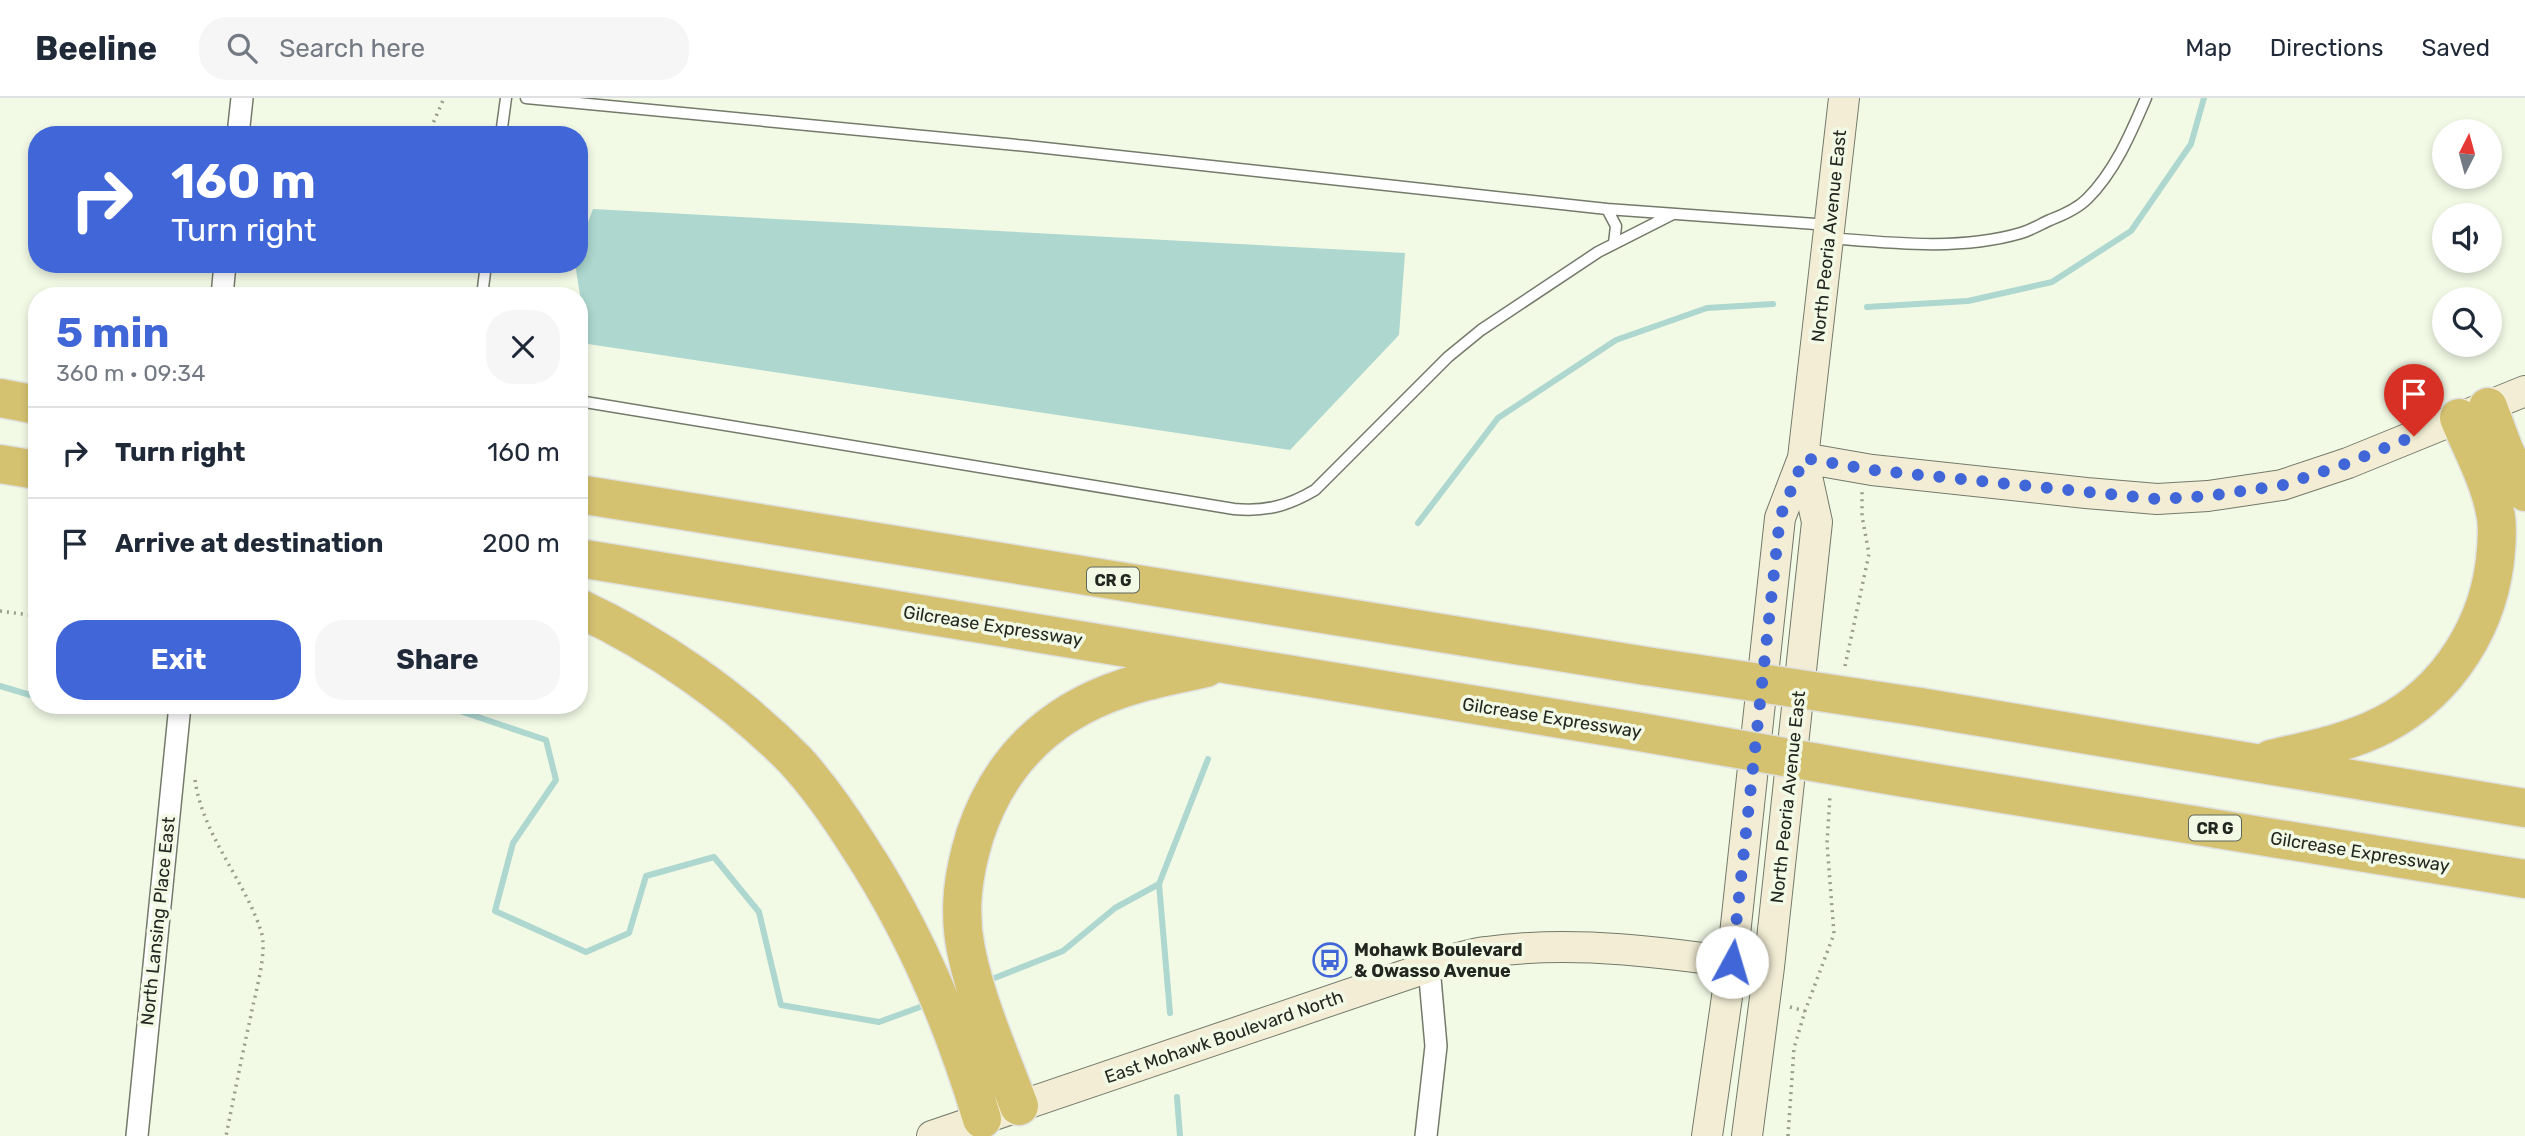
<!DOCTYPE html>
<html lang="en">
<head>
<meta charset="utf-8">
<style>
  :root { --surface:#fff; --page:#f6f6f7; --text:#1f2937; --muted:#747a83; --line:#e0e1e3; --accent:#4066d8 }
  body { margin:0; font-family:Rubik,sans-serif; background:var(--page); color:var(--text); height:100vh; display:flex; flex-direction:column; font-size:26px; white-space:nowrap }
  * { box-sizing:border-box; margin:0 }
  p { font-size:23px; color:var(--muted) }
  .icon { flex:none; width:38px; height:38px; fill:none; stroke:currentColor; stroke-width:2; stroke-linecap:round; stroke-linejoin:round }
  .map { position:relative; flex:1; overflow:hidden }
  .drawer { position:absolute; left:28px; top:189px; width:560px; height:427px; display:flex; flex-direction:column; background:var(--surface); border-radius:28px; box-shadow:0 4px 10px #0003 }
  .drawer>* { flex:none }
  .guide { position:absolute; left:28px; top:28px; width:560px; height:147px; border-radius:28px; box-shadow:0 4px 10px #0003; background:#4066d8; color:#fff; overflow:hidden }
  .needle { width:46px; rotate:6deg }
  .fabs { position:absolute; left:2432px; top:21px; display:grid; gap:14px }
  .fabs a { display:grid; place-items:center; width:70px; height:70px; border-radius:50%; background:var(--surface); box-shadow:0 4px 10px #0003; font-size:35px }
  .pin { position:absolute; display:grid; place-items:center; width:60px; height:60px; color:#fff; margin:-72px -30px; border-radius:50% 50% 50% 0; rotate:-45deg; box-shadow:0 0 7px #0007 }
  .pin .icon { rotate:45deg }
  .me { position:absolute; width:77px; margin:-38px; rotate:6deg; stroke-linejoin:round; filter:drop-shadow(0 0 5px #0008) }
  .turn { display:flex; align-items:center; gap:24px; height:147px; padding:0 28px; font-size:32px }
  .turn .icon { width:91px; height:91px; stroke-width:2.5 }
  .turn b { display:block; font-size:49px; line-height:60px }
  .round { display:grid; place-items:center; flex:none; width:74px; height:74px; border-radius:28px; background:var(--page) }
  .overview { display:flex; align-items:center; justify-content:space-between; height:119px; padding:0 28px }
  h1 { font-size:42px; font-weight:700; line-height:52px; color:var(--accent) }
  .button { display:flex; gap:14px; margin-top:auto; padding:14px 28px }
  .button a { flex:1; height:80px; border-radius:28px; background:var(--accent); color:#fff; font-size:28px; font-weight:700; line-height:80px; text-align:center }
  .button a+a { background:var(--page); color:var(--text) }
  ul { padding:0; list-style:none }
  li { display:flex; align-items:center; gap:21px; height:91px; padding:0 28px; border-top:2px solid var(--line) }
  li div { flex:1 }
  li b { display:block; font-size:26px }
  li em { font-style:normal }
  header { display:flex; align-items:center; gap:42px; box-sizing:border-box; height:98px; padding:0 35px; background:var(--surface); border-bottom:2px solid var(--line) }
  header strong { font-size:33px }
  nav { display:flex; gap:38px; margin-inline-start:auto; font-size:24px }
  .search { width:490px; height:63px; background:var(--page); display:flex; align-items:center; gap:18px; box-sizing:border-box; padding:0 24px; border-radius:28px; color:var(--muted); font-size:26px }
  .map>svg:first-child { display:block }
  .water { fill:#add7cf }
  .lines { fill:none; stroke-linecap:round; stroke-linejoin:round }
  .stream { stroke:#add7cf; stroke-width:6 }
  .lane-casing { stroke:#747a6a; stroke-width:13 }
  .street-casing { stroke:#747a6a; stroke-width:24 }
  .secondary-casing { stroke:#747a6a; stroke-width:32 }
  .highway-casing { stroke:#e0e1e0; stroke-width:41 }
  .path { stroke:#979d8f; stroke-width:3.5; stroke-dasharray:2 5; stroke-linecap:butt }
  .lane { stroke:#fff; stroke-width:10 }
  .street { stroke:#fff; stroke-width:21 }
  .secondary { stroke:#f2edd4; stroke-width:30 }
  .highway { stroke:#d5c271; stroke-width:38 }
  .highway-bridge-casing { stroke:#e0e1e0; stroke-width:41; stroke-linecap:butt }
  .highway-bridge { stroke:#d5c271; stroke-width:38 }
  .route { stroke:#4066d8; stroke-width:12; stroke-dasharray:0 21.6 }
  .labels { text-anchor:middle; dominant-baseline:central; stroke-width:7; stroke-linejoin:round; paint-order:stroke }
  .shield { fill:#f2fae6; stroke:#62665b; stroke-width:2 }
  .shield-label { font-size:16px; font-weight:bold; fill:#242720 }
  .street-label { font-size:18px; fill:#242720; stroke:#f2fae6 }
  .poi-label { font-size:18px; font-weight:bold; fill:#242720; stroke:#f2fae6; text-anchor:start }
</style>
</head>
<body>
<header>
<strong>Beeline</strong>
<div class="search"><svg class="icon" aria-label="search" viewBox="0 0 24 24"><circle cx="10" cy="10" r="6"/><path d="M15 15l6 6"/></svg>Search here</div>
<nav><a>Map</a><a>Directions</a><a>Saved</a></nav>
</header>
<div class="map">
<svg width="2525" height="1038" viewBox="0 0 2525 1038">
  <rect width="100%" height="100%" fill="#f2fae6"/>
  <!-- water -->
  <path class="water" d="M593,111L1405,155L1399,237L1290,352L588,246L575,166H579V148Z"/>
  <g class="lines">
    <!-- stream -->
    <path class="stream" d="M1867,209L1968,203L2052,184L2131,133L2191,46L2204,0
      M1418,425L1498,320L1616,242L1707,210L1773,206
      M0,588L37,599
      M442,607L546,642L556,682L513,745L495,813L586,854L629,835L646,778L714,759L759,814L781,907L879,924L920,909
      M987,883L1063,853L1115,810L1159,786
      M1170,915L1159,786L1208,661
      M1177,999L1180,1038"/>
    <defs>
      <path id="lane" d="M526,0L1027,48L1607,111L1829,127
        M501,37L506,0
        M1607,111L1616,128L1614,145
        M1829,140C1891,145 1960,153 2021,135C2031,132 2041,126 2050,122C2063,117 2077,111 2087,101C2115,73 2131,35 2146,0
        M482,198L486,166
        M579,303L1234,411C1265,414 1288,408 1315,392L1448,259L1481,232L1598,154L1673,116"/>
      <path id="street" d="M238,37L242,0
        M222,198L225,166
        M137,1038L180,607
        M1426,1038L1436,948L1429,869"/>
      <path id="secondary" d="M1803,360L1872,372L2086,395L2157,401L2208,398L2282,387L2348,365L2525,293
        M932,1038L1429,869C1447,864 1467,856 1486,854C1580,841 1676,856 1769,869
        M1707,1038L1732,864L1780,420L1803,360L1844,0
        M1747,1038L1769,869L1817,424L1803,360"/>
      <path id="highway" d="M0,300L37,307
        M2488,309L2504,352L2525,394
        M0,366L37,372
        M579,396L1646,568
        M579,460L1634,633
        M579,510C658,547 734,600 795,662C819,688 839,717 858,747C914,832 953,924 982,1021
        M1920,609L2525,710
        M2271,661C2309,652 2348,645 2383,627C2449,593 2491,525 2496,452C2497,440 2498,426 2495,414C2489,382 2472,351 2459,320
        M1905,680L2525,781
        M1019,1008C1000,957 977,906 966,852C958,812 963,776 975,737C999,664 1050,614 1124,590C1150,581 1179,576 1206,570"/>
    </defs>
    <!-- lane casing -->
    <use href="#lane" class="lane-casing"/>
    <!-- street casing -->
    <use href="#street" class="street-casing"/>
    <!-- secondary casing -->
    <use href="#secondary" class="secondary-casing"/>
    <!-- highway casing -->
    <use href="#highway" class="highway-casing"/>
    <!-- path -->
    <path class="path" d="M428,37L444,0
      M0,513L37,518
      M1845,568L1869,456L1862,418V394
      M195,682C203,738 244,781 261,833C268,855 255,895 251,917C242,958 234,998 226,1038
      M1790,909L1805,913
      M1788,1038L1794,950L1805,913L1834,836L1827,745L1830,698"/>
    <!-- lane -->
    <use href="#lane" class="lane"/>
    <!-- street -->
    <use href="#street" class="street"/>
    <!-- secondary -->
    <use href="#secondary" class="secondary"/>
    <!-- highway -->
    <use href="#highway" class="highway"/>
    <defs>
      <path id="highway-bridge" d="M1646,568L1920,609
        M1634,633L1905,680"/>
    </defs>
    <!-- highway-bridge casing -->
    <use href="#highway-bridge" class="highway-bridge-casing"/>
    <!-- highway-bridge -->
    <use href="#highway-bridge" class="highway-bridge"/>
  </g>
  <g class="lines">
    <!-- route -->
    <path class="route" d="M1732,864L1780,419L1804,360L1872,372L2157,401L2208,398L2283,387L2348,365L2414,338"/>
  </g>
  <!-- icons -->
  <defs>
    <symbol id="bus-ring" viewBox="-11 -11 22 22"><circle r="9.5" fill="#f2fae6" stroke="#4066d8" stroke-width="1.5"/><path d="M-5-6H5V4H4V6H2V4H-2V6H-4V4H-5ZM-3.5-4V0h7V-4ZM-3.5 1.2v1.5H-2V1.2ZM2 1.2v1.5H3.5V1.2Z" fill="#4066d8"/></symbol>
  </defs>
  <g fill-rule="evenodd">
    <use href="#bus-ring" x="1311" y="843" width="38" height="38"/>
  </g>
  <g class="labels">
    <!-- shield labels -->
    <g class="shield">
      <rect x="1087" y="469.5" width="52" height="25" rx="5"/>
      <rect x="2189" y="717.5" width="52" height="25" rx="5"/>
    </g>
    <g class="shield-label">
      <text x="1113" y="482">CR G</text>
      <text x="2215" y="730">CR G</text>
    </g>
    <!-- street labels -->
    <g class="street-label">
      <text transform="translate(1829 138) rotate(-84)">North Peoria Avenue East</text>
      <text transform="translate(993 528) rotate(9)">Gilcrease Expressway</text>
      <text transform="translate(1552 620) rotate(9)">Gilcrease Expressway</text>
      <text transform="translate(1788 699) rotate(-84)">North Peoria Avenue East</text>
      <text transform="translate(2360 754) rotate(9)">Gilcrease Expressway</text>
      <text transform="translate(158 823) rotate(-84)">North Lansing Place East</text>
      <text transform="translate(1224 939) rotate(-19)">East Mohawk Boulevard North</text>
    </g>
    <!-- poi labels -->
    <g class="poi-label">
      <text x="1354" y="852">Mohawk Boulevard<tspan x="1354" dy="21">&amp; Owasso Avenue</tspan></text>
    </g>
  </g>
</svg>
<div class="fabs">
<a><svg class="needle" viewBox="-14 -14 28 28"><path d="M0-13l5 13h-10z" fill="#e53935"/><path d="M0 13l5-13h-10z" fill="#747a83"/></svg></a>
<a><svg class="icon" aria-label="sound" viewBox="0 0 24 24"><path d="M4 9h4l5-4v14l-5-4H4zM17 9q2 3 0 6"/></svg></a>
<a><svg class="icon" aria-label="search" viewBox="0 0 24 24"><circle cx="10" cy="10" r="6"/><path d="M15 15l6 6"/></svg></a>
</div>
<div class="pin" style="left:2414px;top:338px;background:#d93025"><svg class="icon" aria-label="arrive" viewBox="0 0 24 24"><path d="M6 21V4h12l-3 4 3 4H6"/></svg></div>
<svg class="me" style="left:1732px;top:864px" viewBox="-20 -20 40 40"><circle r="19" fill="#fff"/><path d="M0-13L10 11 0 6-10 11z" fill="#4066d8"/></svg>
<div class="guide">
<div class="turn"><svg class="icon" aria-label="right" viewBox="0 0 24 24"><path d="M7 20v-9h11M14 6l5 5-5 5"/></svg><div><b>160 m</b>Turn right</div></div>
</div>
<section class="drawer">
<div class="overview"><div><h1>5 min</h1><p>360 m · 09:34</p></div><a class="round"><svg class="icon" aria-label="close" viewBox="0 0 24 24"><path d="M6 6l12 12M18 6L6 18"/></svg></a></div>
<ul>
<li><svg class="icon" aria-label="right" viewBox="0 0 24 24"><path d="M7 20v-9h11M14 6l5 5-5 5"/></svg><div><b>Turn right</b></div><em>160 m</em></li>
<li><svg class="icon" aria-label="arrive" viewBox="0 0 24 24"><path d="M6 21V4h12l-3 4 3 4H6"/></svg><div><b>Arrive at destination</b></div><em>200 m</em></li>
</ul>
<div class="button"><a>Exit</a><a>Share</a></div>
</section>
</div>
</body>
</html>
